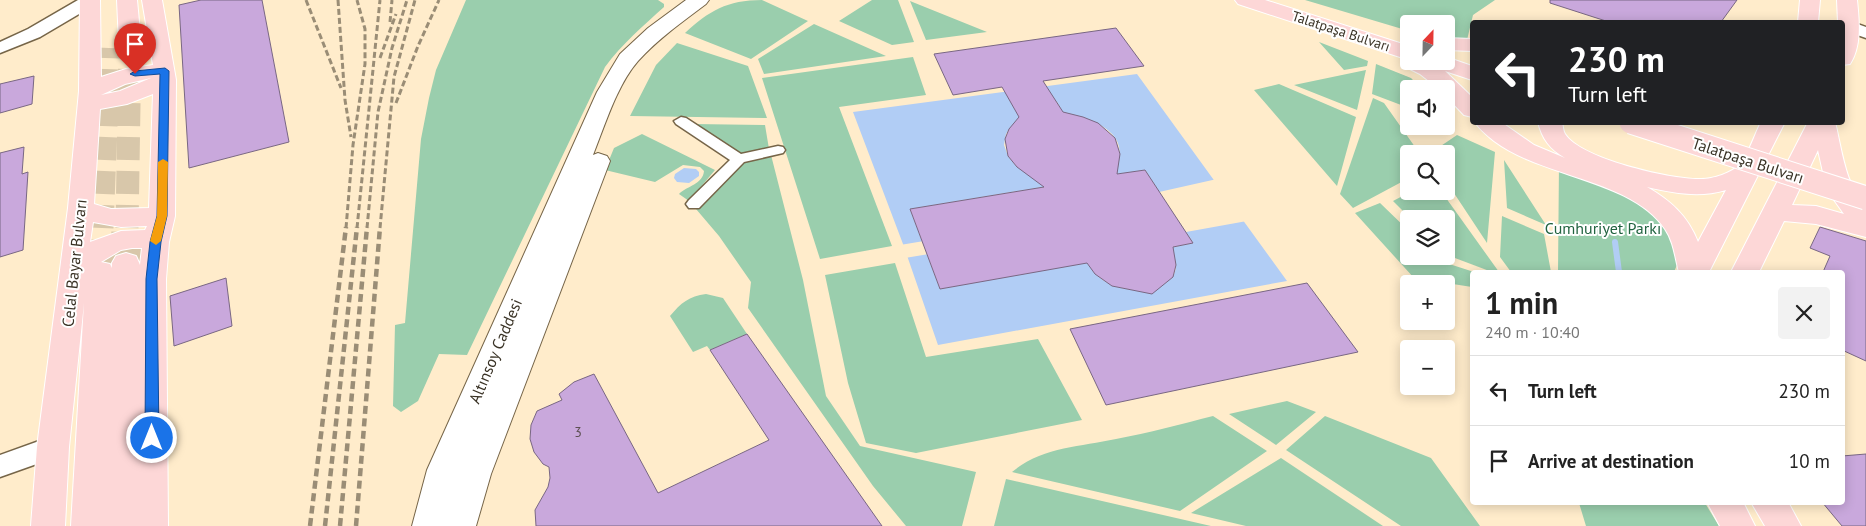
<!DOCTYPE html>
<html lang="en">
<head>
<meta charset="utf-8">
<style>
  :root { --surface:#fff; --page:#f2f2f2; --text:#222; --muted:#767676; --line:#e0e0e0 }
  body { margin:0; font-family:"PT Sans",sans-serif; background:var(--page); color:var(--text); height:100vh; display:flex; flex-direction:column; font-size:19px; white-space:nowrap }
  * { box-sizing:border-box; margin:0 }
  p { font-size:16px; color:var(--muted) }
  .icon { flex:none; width:28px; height:28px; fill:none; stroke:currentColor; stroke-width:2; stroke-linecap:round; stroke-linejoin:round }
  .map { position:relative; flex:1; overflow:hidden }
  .sheet { position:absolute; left:1470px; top:270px; width:375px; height:235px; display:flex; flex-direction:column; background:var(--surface); border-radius:5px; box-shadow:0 2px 12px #0003 }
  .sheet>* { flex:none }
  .banner { position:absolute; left:1470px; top:20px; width:375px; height:105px; border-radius:5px; box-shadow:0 2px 12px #0003; background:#202124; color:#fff; overflow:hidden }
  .needle { width:32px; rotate:22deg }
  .fabs { position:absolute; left:1400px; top:15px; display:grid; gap:10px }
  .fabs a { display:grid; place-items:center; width:55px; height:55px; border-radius:5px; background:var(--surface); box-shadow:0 2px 12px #0003; font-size:25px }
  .pin { position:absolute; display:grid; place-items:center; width:42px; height:42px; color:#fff; margin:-51px -21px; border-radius:50% 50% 50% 0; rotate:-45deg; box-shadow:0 0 5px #0007 }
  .pin .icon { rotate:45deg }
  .me { position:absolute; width:55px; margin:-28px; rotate:0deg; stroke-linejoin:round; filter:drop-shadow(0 0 4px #0008) }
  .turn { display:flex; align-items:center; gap:18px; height:105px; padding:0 15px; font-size:22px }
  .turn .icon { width:65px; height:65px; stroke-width:2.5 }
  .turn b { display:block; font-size:35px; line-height:42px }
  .round { display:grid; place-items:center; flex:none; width:52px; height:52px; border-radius:5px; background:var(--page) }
  .headline { display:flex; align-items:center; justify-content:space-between; height:85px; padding:0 15px }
  h1 { font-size:30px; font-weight:800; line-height:38px }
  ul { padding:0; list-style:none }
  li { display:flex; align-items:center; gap:15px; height:70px; padding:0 15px; border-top:1px solid var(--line) }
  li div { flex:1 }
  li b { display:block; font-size:19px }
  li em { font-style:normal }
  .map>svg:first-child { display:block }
  .green { fill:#9acead }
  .water { fill:#b1cdf5; fill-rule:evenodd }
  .pier { fill:#ffeccb }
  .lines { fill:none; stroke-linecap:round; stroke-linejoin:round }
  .stream { stroke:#b1cdf5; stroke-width:6 }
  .building { fill:#c9a8dc; stroke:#796783 }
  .primary-tunnel-far1 { stroke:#d8c7aa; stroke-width:23; stroke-dasharray:23 11; stroke-linecap:butt }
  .primary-tunnel { stroke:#d8c7aa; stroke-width:31; stroke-dasharray:31 15; stroke-linecap:butt }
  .pedestrian-casing { stroke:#766548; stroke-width:3 }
  .minor-casing { stroke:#766548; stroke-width:3 }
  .tertiary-casing { stroke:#766548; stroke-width:2 }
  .primary-casing { stroke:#fff; stroke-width:2 }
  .pedestrian { fill:#fff; fill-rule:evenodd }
  .minor { fill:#fff; fill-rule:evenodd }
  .tertiary { fill:#fff; fill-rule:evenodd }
  .primary { fill:#fdd7d7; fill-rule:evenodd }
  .rail-far1 { stroke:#9a8d76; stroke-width:3; stroke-dasharray:6 3; stroke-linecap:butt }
  .rail { stroke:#9a8d76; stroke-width:4.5; stroke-dasharray:8 4.5; stroke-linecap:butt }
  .primary-bridge-casing { stroke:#fff; stroke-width:25; stroke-linecap:butt }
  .primary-bridge { stroke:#fdd7d7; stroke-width:23 }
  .route { fill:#1a73e8; stroke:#114b97 }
  .slow { fill:#f59e0b }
  .labels { text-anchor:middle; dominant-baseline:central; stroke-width:4; stroke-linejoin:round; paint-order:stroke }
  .far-street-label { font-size:14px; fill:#3a3326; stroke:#fff }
  .number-label { font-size:14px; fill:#5e5054 }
  .street-label { font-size:16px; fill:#3a3326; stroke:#fff }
  .park-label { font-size:16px; fill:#216340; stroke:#fff }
</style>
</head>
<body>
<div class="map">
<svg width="1866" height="526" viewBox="0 0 1866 526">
  <rect width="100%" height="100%" fill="#ffeccb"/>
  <!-- green -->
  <path class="green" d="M466,0H658L664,4V7C643,26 622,44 605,67L467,355L439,354L418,401L401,412L393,406L395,325L405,323L421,139L429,98L436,70Z
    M762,0L808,21L751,59L685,33C709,11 727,0 762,0Z
    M872,0H898L914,42L892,45L839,21Z
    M1305,0H1495L1473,15L1467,40L1446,38V24H1409V31Z
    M910,1L987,32L926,40Z
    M814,24L886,56L764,74L758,59Z
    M1319,42L1368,61L1367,66L1344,70Z
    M677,43L748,66L767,118L630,116L656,65Z
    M913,57L926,95L839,107L892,246L820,259L762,78Z
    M1376,64L1411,78L1422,89H1409V108L1372,94Z
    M1366,70L1357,110L1294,85Z
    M1279,84L1356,117L1337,186L1254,90Z
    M1373,98L1384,103L1420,154H1409V178L1353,208L1340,194Z
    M693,124L765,125L769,149L741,155Z
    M642,134L715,170L689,201L679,194C687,186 703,184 704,171L700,167L683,165L655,182L605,170L614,148Z
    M1457,135L1495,152L1487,243L1446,181V154H1429Z
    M771,155L803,280L826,396L860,446L976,472L962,526H906L873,486L748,308L751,282L719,236L696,209L741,162Z
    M1504,160L1546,225L1507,208Z
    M1559,163L1618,185L1686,243L1674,272H1558Z
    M1412,191H1441L1499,272H1492L1447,255L1446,219H1411L1393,201Z
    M1380,203L1409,231V256H1435L1440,261L1474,272H1472V287L1414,278L1355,213Z
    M1502,216L1544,234L1551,272H1511L1500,257Z
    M895,263L926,357L1038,339L1082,420L916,453L866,443L848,383L825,275Z
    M706,294L723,298L747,334L710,350L707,346L693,352L670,316C681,303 689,296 706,294Z
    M1287,401L1316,412L1276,445L1229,414Z
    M1213,416L1267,451L1180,511L1012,472C1042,447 1079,447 1116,439C1149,433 1181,424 1213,416Z
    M1325,416L1431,458L1480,526H1401L1286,450Z
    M1281,458L1383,526H1246L1191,513Z
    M1006,479L1211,526H994Z
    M1579,503H1705L1719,526H1586Z"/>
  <!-- water -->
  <path class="water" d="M1137,74L1287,281L938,345L903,244L853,112ZM1057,102L1061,109L1048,111C1082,112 1147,134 1107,176L1145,170L1193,243L1169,248C1202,293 1108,308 1088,262L940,289L910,209L1061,184L1017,167L1008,156L1004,145L1006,134L1009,129L1031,114L1015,109Z
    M684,168L696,169L699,172V176L689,183L677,182L674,178L675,174Z"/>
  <!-- pier -->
  <path class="pier" d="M1217,179L1247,221L1186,232L1159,192Z
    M924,241L929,254L905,258L900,245Z"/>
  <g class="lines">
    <!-- stream -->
    <path class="stream" d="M1615,242L1619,272"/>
  </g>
  <!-- building -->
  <path class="building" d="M201,0H262L289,142L189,168L179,5Z
    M1550,0H1737L1721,22H1609L1550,3Z
    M1116,28L1144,66L1043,81L1063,112L1083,117L1098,123L1115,138L1120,154L1117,174L1145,170L1193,243L1173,247L1176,265L1173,277L1152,294L1112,286L1095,274L1087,263L940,289L910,209L1044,187L1017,167L1008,156L1005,139L1009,129L1019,117L1002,87L953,95L934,54Z
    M34,76L32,104L0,113V84Z
    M24,147L22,174L28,172L23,250L0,257V153Z
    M1820,227L1866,241V361L1842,350V272H1823L1830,256L1810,248Z
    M226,278L232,326L174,346L170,296Z
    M1307,283L1358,352L1106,405L1070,329Z
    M747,334L882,526H536L535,510L548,487L550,478L549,467L543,464L534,452L530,439L531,425L537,411L562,400L559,394L574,382L594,374L658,493L769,440L710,350Z
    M1866,454V526H1842L1822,502H1842V456Z"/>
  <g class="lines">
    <!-- primary-tunnel-far1 -->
    <path class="primary-tunnel-far1" d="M102,228L109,48
      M127,228L130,43"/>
    <!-- primary-tunnel -->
    <path class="primary-tunnel" d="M126,263L127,227
      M100,271L102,227"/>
    <defs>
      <path id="pedestrian" d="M681,117L686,118L741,154L778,146L783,147L785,150L783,153L744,162L699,208H689L686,204L689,200L730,160L676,124L674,121Z"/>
      <path id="minor" d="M78,0H98L96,4L40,37L0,53V42L28,29Z
        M1849,21L1866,27V38L1843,30V22Z
        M53,436L62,439L66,447L62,455L0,477V455Z"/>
      <path id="tertiary" d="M686,0H709L706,4C682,22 658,39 638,61C617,85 605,125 593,155L598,153L607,156L610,161L491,474L476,526H412L427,470L597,92L620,54L648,28Z"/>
      <path id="primary" d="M80,0H100L101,77L126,69L153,65L142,0H162L176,80L175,216L169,242L166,279L168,526H71L84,303L69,447L65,526H31L37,447L68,208L79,91ZM151,78L120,91L101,95L125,84ZM153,94L149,208L111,209L94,204L100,109L127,104ZM93,222L121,227L147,226L145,230L121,231L90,242ZM132,248H142L140,265L136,256L126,253L116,256L112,263V268L110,264L101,262L121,250Z
        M117,0H137L141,43L138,48L130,49L122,48L119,43Z
        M1235,0H1265L1409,46V61H1446V57L1472,66V80L1445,71L1472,97V117L1464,115L1446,96V89H1439L1420,74L1404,66L1401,61L1403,58L1238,4Z
        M1800,0H1820L1818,22H1798Z
        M1837,0H1857C1859,20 1862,46 1850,64L1842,65V22H1838Z
        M1446,38L1472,39V51L1446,50Z
        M1475,122H1501L1534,145L1565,158C1550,149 1542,139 1538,122H1562C1563,126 1563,131 1565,134C1581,159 1672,180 1701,179C1713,179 1732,173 1740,164C1748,155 1755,134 1761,122H1785L1709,272H1679C1675,258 1674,242 1665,229C1631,179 1543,178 1494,141C1487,135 1480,130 1475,122ZM1647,187C1674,193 1699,198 1726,190L1698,242C1688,216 1670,200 1647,187Z
        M1808,122H1835C1841,145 1846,191 1866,204V237L1816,224L1784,221L1759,272H1731ZM1818,150L1827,190L1844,214L1816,206L1792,205Z
        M1707,502H1743L1755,526H1720Z
        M1751,502H1788L1801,526H1765Z"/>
    </defs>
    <!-- pedestrian casing -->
    <use href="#pedestrian" class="pedestrian-casing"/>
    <!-- minor casing -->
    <use href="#minor" class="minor-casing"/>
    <!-- tertiary casing -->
    <use href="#tertiary" class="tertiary-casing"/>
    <!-- primary casing -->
    <use href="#primary" class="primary-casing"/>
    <!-- pedestrian -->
    <use href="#pedestrian" class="pedestrian"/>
    <!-- minor -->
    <use href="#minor" class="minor"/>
    <!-- tertiary -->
    <use href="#tertiary" class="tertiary"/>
    <!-- primary -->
    <use href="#primary" class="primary"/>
    <!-- rail-far1 -->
    <path class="rail-far1" d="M306,0L341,88
      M338,0L345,100L351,137
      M390,22L392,0
      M380,58L396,14
      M396,103L418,46L439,0
      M346,228L353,145L365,64V29L357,0
      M357,228L380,0
      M367,228L378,112L392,48L407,0
      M380,228L394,77L415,0"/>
    <!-- rail -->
    <path class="rail" d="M310,526L346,227
      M325,526L357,227
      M340,526L367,227
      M356,526L380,227"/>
    <defs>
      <path id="primary-bridge" d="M1631,122L1866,198"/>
    </defs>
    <!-- primary-bridge casing -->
    <use href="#primary-bridge" class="primary-bridge-casing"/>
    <!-- primary-bridge -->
    <use href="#primary-bridge" class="primary-bridge"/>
  </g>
  <!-- route -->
  <path class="route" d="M165,68L169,71L167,216L161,242L157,279L159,438L157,442L152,444L147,442L145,438L146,279L150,242L157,216L160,74L135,76L130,74L135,71Z"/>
  <!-- slow -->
  <path class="slow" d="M163,159L168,162L167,216L161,241L156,245L150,241L157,216L158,162Z"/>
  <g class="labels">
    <!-- far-street labels -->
    <g class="far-street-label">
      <text transform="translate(1341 31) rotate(18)">Talatpaşa Bulvarı</text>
    </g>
    <!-- number labels -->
    <g class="number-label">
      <text x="578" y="432">3</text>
    </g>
    <!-- street labels -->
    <g class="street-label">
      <text transform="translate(1748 160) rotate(18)">Talatpaşa Bulvarı</text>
      <text transform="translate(74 263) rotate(-84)">Celal Bayar Bulvarı</text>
      <text transform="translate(495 351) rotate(-67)">Altınsoy Caddesi</text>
    </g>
    <!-- park labels -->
    <g class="park-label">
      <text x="1603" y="228">Cumhuriyet Parkı</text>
    </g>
  </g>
</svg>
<div class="fabs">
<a><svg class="needle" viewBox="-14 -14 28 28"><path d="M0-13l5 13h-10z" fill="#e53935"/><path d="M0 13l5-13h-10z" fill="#767676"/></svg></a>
<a><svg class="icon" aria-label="sound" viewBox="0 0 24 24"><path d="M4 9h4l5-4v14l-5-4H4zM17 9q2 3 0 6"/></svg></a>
<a><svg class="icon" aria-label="search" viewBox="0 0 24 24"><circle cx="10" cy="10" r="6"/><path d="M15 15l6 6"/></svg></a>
<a><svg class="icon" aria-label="layers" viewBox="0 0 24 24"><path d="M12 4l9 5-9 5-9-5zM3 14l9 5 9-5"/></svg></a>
<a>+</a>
<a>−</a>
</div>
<div class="pin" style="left:135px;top:74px;background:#d93025"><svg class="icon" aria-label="arrive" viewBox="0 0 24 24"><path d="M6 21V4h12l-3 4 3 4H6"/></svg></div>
<svg class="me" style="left:152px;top:438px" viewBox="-20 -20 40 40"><circle r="17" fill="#1a73e8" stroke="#fff" stroke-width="3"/><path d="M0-11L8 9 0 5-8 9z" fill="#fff"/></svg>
<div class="banner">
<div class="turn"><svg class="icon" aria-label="left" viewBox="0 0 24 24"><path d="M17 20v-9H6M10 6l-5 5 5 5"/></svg><div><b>230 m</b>Turn left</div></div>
</div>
<section class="sheet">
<div class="headline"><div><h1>1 min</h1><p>240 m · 10:40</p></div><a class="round"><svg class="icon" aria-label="close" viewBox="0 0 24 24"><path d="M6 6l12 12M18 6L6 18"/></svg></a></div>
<ul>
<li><svg class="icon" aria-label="left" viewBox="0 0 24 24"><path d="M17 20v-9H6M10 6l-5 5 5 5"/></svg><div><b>Turn left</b></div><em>230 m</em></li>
<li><svg class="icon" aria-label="arrive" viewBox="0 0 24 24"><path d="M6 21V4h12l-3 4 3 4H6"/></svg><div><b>Arrive at destination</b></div><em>10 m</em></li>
</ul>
</section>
</div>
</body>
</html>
